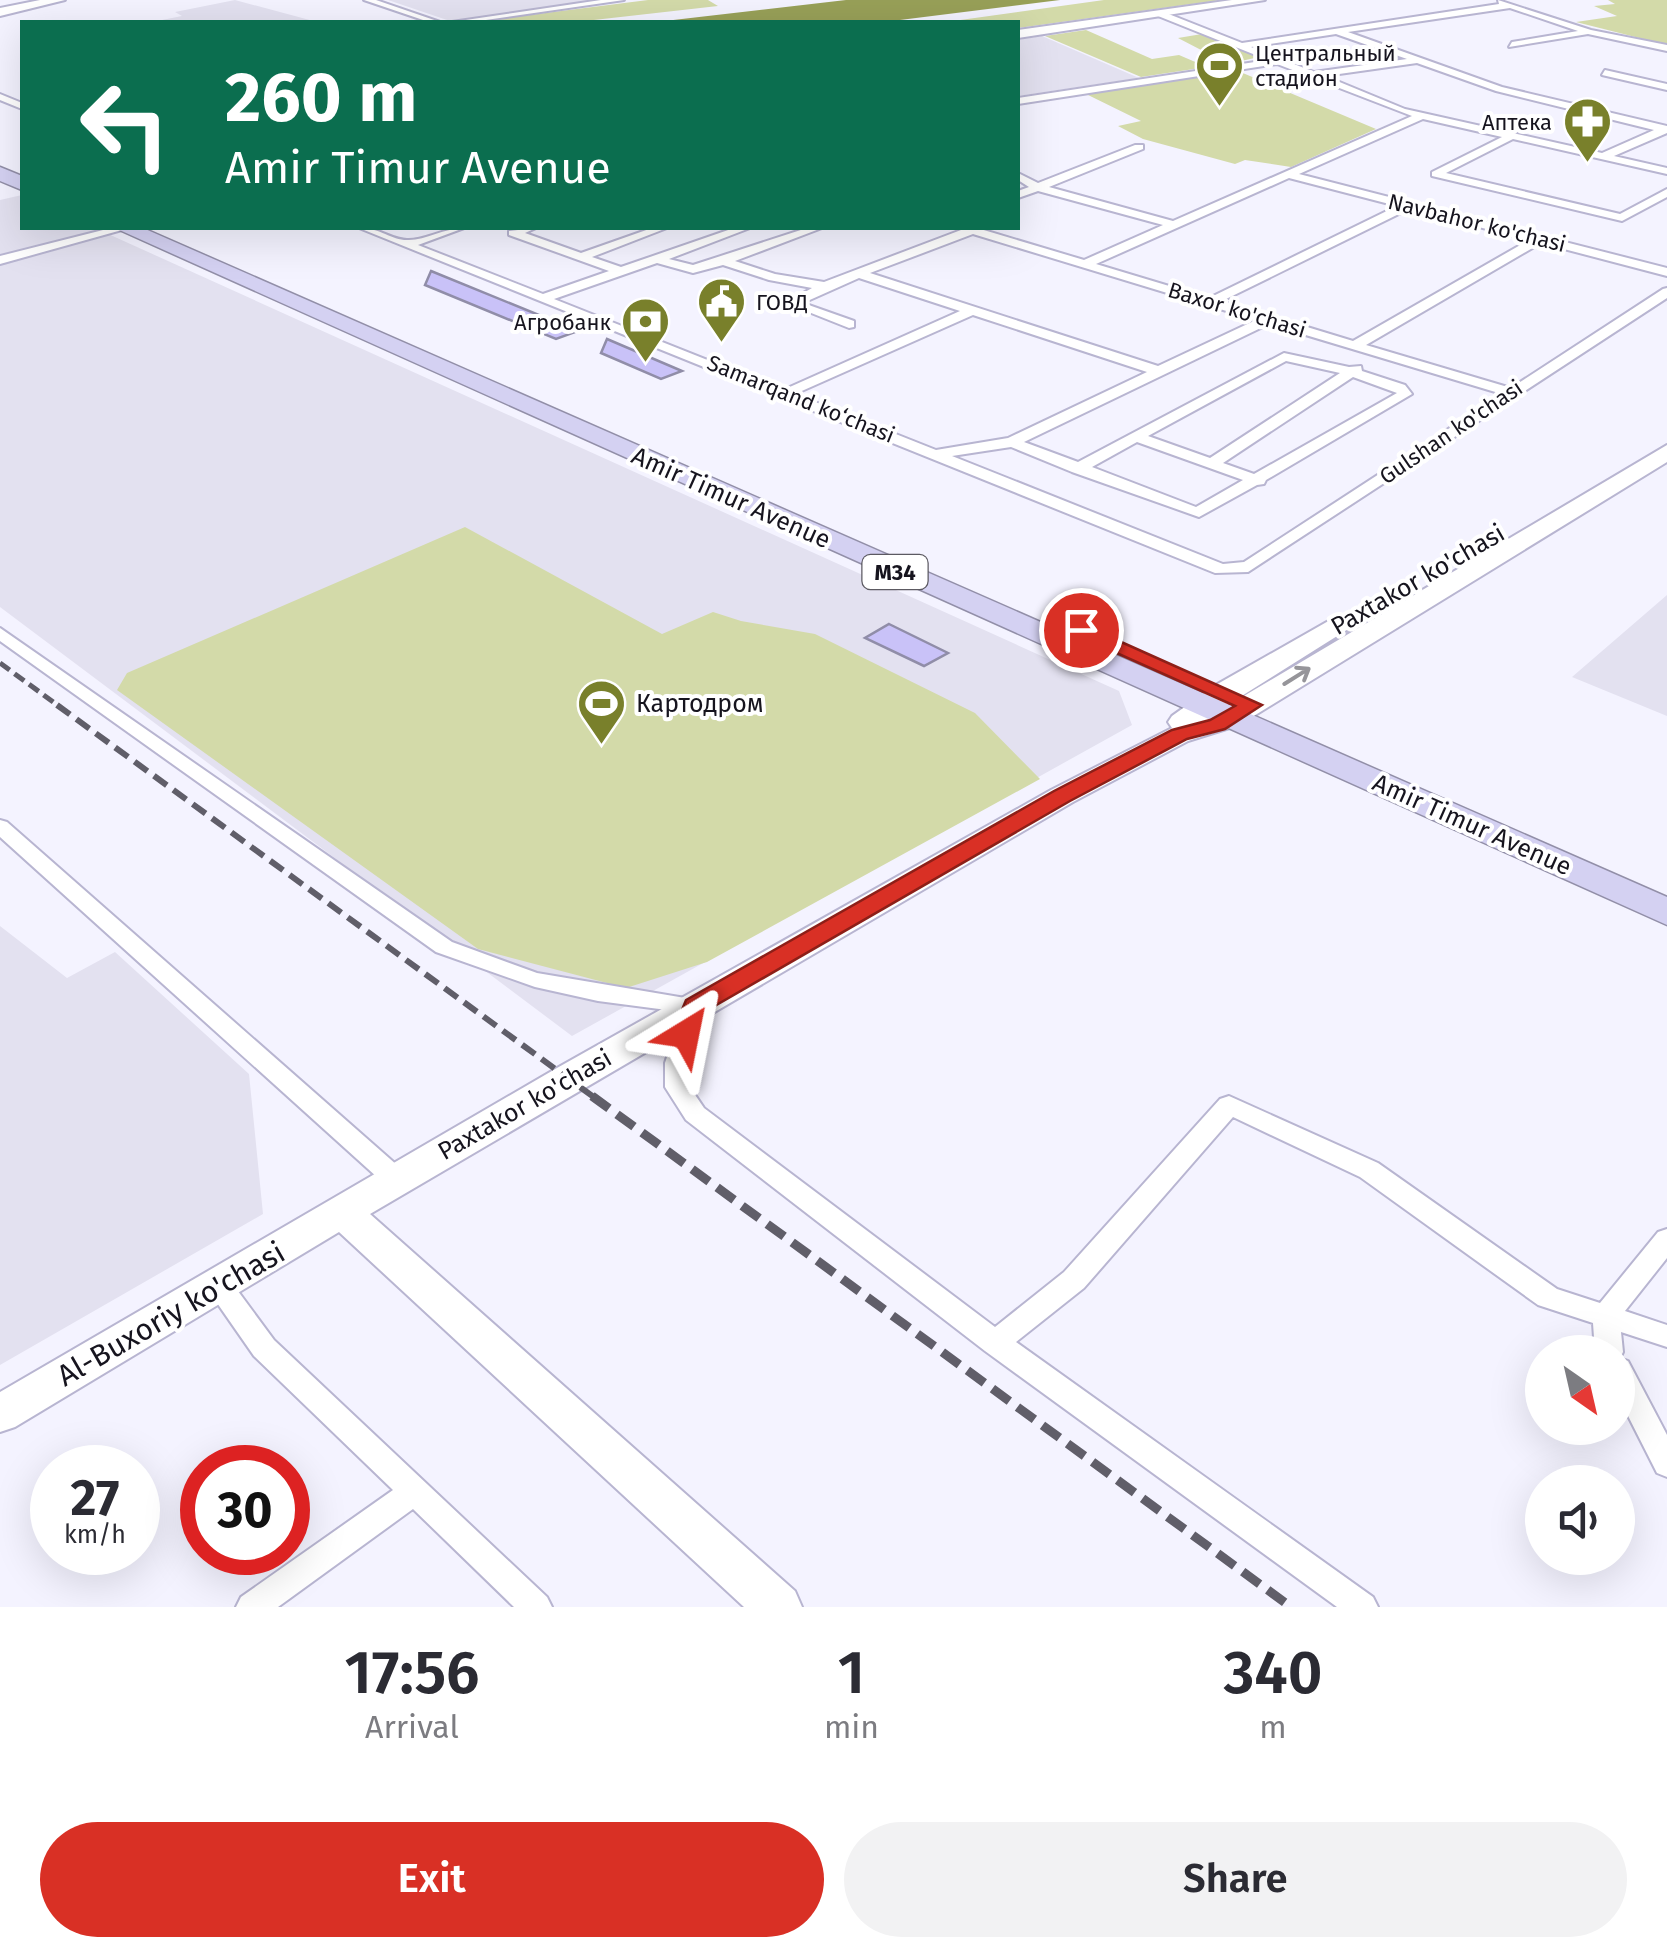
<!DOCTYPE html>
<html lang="en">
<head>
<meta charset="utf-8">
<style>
  :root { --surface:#fff; --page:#f2f2f3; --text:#2b2b33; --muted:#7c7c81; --accent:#d93025 }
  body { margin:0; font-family:"Fira Sans",sans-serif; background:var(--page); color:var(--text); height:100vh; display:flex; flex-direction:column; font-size:38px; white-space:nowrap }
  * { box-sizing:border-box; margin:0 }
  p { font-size:32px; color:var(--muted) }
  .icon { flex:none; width:55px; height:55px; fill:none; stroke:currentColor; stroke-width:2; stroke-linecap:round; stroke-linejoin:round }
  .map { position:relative; height:1607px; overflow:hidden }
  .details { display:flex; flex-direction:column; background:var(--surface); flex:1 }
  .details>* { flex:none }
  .hud { position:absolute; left:20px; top:20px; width:1000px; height:210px; border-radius:0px; box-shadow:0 10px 40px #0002; background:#0b6e4f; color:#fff; overflow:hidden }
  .needle { width:65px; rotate:146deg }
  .fabs { position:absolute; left:1525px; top:1335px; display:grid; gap:20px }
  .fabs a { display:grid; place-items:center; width:110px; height:110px; border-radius:50%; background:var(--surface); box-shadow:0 10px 40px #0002; font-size:50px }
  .speed { position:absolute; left:30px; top:1445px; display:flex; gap:20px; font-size:50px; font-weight:700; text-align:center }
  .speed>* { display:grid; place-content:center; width:130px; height:130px; border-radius:50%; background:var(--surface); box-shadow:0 10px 40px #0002; line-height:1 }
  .speed small { font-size:25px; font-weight:400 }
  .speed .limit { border:15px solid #d22; background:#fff; color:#111 }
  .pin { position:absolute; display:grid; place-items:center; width:85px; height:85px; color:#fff; margin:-42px; border:5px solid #fff; border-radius:50%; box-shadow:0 2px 10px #0007 }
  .me { position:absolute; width:110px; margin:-55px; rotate:35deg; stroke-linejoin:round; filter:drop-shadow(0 0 8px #0008) }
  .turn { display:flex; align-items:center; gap:35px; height:210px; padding:0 40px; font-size:45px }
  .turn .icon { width:130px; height:130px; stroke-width:2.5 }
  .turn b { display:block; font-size:70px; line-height:85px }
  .eta { display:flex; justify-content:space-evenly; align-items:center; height:170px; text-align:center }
  .eta b { font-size:60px; font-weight:600; line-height:70px }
  .primary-button { display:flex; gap:20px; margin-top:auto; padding:20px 40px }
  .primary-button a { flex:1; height:115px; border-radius:60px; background:var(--accent); color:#fff; font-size:40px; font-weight:600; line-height:115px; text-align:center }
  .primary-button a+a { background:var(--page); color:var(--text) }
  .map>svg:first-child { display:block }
  .built { fill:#e3e1f0 }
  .green { fill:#d3daa9 }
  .water { fill:#98a058 }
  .building { fill:#c9c2f8; stroke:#908da8; stroke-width:2.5 }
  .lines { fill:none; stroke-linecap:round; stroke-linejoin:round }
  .street-casing { stroke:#b8b5d1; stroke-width:4 }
  .secondary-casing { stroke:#b8b5d1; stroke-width:4 }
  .highway-casing { stroke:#928fa8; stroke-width:3 }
  .street { fill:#fff; fill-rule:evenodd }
  .secondary { fill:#fff; fill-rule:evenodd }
  .highway { fill:#d4d1f2; fill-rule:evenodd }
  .rail-far2 { stroke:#605e69; stroke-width:5; stroke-dasharray:12 6; stroke-linecap:butt }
  .rail-far1 { stroke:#605e69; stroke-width:6; stroke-dasharray:16 8; stroke-linecap:butt }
  .rail { stroke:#605e69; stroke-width:9; stroke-dasharray:21 10; stroke-linecap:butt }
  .oneway { stroke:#96959a }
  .route { fill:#d93025; stroke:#8d1f18; stroke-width:2.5 }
  .labels { text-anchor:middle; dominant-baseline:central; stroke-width:8; stroke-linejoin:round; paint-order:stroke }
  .far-poi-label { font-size:22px; fill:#16141e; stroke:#fff; text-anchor:start }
  .far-street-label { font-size:22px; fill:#16141e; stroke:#fff }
  .shield { fill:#fff; stroke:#5c5a62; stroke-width:2.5 }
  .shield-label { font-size:22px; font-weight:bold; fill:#16141e }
  .street-label { font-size:25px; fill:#16141e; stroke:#fff }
  .poi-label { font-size:25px; fill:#16141e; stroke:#fff; text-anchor:start }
  .near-street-label { font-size:30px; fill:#16141e; stroke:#fff }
</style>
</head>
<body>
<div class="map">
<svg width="1667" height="1607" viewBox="0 0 1667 1607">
  <rect width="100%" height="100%" fill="#f4f3ff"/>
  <!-- built -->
  <path class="built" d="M235,0L317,22H152L182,16L175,12Z
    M388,0H612L453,22Z
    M1042,36L1139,78L1018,96V40Z
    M22,195V228H95L1119,691L1132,725L572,1036L0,607V200Z
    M1667,595V716L1572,677Z
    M0,926L67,978L115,952L249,1074L263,1214L0,1365Z"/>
  <!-- green -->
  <path class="green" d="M648,0H708L718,6L576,22H474Z
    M1104,0H1221L1018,28V22H946Z
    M1608,0H1667V45L1576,22L1617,16L1594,6L1615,4Z
    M1086,30L1152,59L1179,55L1207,67L1141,77L1045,36Z
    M1202,34L1259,57L1228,64L1178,38Z
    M1238,71L1376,129L1291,167L1245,160L1235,164L1143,139L1118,126L1141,121L1086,94Z
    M465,527L662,634L713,612L741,621L815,634L975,713L1040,779L707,962L626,988L478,949L117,690L127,673Z"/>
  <!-- water -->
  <path class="water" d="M846,0H1060L884,22H656Z"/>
  <!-- building -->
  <path class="building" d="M431,271L578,331L556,339L425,285Z
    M607,339L682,371L661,379L601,353Z
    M889,624L948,653L924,666L865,638Z"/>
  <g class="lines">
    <defs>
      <path id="street" d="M364,0H376L440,22H429Z
        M601,0H624L472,22H452Z
        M1498,0L1591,30L1667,45V51L1588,34L1509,47L1512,42L1578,31L1510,8L1348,32L1502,87L1667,126V133L1614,156L1667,168V174L1513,139L1446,173L1620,214L1667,189V197L1622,221L1432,176V172L1502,137L1423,119L1299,174L1667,268V276L1541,243L1366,345L1511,388L1663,289L1667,288V298L1248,572L1215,573L359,228C379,227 391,240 407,240C424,241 444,228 464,228L418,245L543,294L609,271L509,235V231L536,228L525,233L581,253L652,228H667L592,257L621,267L734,228H750L669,259L693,265L807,228H822L735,261L775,274L824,282L961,230L960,228H977L1084,260L1163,225L1038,191L1018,198V191L1029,187L1018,180V173L1038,183L1135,145H1143V149L1049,187L1173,221L1412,116L1277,64L1018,104V98L1268,60L1158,16L1161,11L1242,43L1499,4ZM1336,34L1407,59L1314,72L1251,47ZM1417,63L1496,91L1654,130L1602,153L1405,109L1325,76ZM1289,178L1397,206L1209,298L1096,264ZM1409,209L1529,240L1353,341L1222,301ZM973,234L1256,320L1158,366L870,273ZM657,263L693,273L723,265L769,280L812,288L786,303L849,328L854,327V321L803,303L859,278L960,311L783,390L554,299ZM973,315L1147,372L1008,438L936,450L795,394ZM1269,324L1502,394L1244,562L1223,564L952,456L1011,447L1072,472L1199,517L1257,485L1264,484L1266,480L1412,394L1405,385L1362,371L1361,366L1349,367L1284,353L1078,462L1024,442ZM1286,361L1340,373L1210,458L1148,436ZM1353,377L1397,393L1254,474L1223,463ZM1137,442L1243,480L1196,507L1092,467Z
        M1605,70L1667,84V90L1602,75Z
        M0,94L22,103V109L0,100Z
        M111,228H129L0,264V256Z
        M0,628L452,942L537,973L703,1001L706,1006L689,1063V1086L704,1108L995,1327L1064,1272L1220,1099L1229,1096L1378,1163L1557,1289L1600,1303L1658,1232L1667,1229V1258L1625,1311L1667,1325V1347L1621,1332L1623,1352L1620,1358L1628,1361L1667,1435V1477L1657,1473L1618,1396V1352H1595L1593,1323L1538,1305L1360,1177L1233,1117L1084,1288L1016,1342L1373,1597L1378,1607H1337L985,1351L686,1120L665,1087V1063L682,1012L598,1001L535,987L436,952L0,641Z
        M0,820L7,822L406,1173L410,1180L406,1187L397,1190L388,1187L0,837Z
        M219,1276L229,1279L274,1340L547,1597L552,1607H514L413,1509L278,1607H236L241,1597L393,1490L254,1356L206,1287L209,1279Z"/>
      <path id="secondary" d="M40,0H65L0,16V8Z
        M1232,0H1265L1018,38V30Z
        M1667,445V462L1239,725L1188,741L1073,802L370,1214L795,1591L802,1607H744L339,1232L15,1427L0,1432V1392L557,1068L1051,790L1172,728L1168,722L1172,716L1214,686L1339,615H1357L1361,621L1205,719Z"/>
      <path id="highway" d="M0,167L22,176V190L0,181Z
        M115,228H143L1667,897V925Z"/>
    </defs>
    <!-- street casing -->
    <use href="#street" class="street-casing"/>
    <!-- secondary casing -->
    <use href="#secondary" class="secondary-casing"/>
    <!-- highway casing -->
    <use href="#highway" class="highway-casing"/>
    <!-- street -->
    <use href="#street" class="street"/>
    <!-- secondary -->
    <use href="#secondary" class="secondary"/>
    <!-- highway -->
    <use href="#highway" class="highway"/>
    <!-- rail-far2 -->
    <path class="rail-far2" d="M0,663L60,707"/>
    <!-- rail-far1 -->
    <path class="rail-far1" d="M57,705L595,1098"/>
    <!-- rail -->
    <path class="rail" d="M592,1096L1291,1607"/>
  </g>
  <!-- one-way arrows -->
  <defs><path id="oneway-shaft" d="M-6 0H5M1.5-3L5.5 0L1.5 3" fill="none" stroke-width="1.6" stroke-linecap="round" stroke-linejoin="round" transform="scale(2.5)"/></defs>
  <use class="oneway" href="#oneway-shaft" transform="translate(1297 676) rotate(-32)"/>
  <!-- route -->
  <path class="route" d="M1081,624L1262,705L1225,729L1187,739L1070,801L706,1011L695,1041H676L672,1034L686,1000L1054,791L1172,730L1210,720L1235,706L1074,634L1071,630Z"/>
  <!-- icons -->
  <defs>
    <symbol id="stadium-pin" viewBox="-11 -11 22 30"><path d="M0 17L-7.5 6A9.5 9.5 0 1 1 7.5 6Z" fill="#79802b" stroke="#fff"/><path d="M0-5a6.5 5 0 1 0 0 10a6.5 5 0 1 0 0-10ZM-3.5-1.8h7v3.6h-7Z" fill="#fff"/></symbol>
    <symbol id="pharmacy-pin" viewBox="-11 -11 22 30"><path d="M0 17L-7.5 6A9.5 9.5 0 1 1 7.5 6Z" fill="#79802b" stroke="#fff"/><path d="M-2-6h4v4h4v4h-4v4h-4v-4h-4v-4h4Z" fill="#fff"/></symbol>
    <symbol id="civic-pin" viewBox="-11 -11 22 30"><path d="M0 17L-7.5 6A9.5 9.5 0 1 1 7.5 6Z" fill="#79802b" stroke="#fff"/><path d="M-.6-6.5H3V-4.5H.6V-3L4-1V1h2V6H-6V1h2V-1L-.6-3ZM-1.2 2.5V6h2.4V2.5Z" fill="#fff"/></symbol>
    <symbol id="bank-pin" viewBox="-11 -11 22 30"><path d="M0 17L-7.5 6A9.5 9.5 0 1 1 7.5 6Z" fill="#79802b" stroke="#fff"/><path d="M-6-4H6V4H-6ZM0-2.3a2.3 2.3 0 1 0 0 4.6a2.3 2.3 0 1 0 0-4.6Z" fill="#fff"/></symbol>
  </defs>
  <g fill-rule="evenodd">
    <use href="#stadium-pin" x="1192" y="38" width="55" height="75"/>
    <use href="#pharmacy-pin" x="1560" y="94" width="55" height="75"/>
    <use href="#civic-pin" x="694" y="274" width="55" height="75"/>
    <use href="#bank-pin" x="618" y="294" width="55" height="75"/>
    <use href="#stadium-pin" x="574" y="676" width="55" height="75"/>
  </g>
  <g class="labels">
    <!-- far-poi labels -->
    <g class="far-poi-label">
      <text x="1255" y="53">Центральный<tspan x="1255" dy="25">стадион</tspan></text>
      <text x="1552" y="122" text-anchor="end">Аптека</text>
      <text x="756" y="302">ГОВД</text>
      <text x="611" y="322" text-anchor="end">Агробанк</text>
    </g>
    <!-- far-street labels -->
    <g class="far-street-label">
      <text transform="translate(1477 223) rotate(14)">Navbahor ko'chasi</text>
      <text transform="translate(1237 310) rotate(17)">Baxor ko'chasi</text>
      <text transform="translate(801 399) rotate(22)">Samarqand ko‘chasi</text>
      <text transform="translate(1451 432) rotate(-34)">Gulshan ko'chasi</text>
    </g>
    <!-- shield labels -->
    <rect class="shield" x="862.5" y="555" width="65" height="34" rx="8"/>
    <g class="shield-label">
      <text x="895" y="572">M34</text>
    </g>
    <!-- street labels -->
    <g class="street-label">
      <text transform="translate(731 498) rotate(24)">Amir Timur Avenue</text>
      <text transform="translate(1418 580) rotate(-30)">Paxtakor ko'chasi</text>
      <text transform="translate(1472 825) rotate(24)">Amir Timur Avenue</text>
      <text transform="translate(525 1105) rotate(-30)">Paxtakor ko'chasi</text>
    </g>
    <!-- poi labels -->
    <g class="poi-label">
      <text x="636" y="704">Картодром</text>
    </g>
    <!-- near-street labels -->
    <g class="near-street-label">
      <text transform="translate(171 1314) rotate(-30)">Al-Buxoriy ko'chasi</text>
    </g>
  </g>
</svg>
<div class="fabs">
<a><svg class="needle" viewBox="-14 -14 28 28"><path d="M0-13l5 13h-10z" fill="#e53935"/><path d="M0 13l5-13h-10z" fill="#7c7c81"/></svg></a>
<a><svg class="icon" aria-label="sound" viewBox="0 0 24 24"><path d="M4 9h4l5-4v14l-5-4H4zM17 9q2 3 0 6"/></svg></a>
</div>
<div class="speed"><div>27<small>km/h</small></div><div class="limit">30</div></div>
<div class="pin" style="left:1081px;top:630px;background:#d93025"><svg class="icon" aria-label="arrive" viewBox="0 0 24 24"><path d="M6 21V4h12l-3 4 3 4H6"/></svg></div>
<svg class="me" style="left:686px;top:1034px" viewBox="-20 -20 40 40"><path d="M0-17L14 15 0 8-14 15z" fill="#d93025" stroke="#fff" stroke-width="4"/></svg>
<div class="hud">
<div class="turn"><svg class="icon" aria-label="left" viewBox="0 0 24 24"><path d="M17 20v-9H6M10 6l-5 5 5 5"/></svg><div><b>260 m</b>Amir Timur Avenue</div></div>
</div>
</div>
<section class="details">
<div class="eta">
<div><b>17:56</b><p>Arrival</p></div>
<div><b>1</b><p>min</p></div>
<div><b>340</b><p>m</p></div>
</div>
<div class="primary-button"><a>Exit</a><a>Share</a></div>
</section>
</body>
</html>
